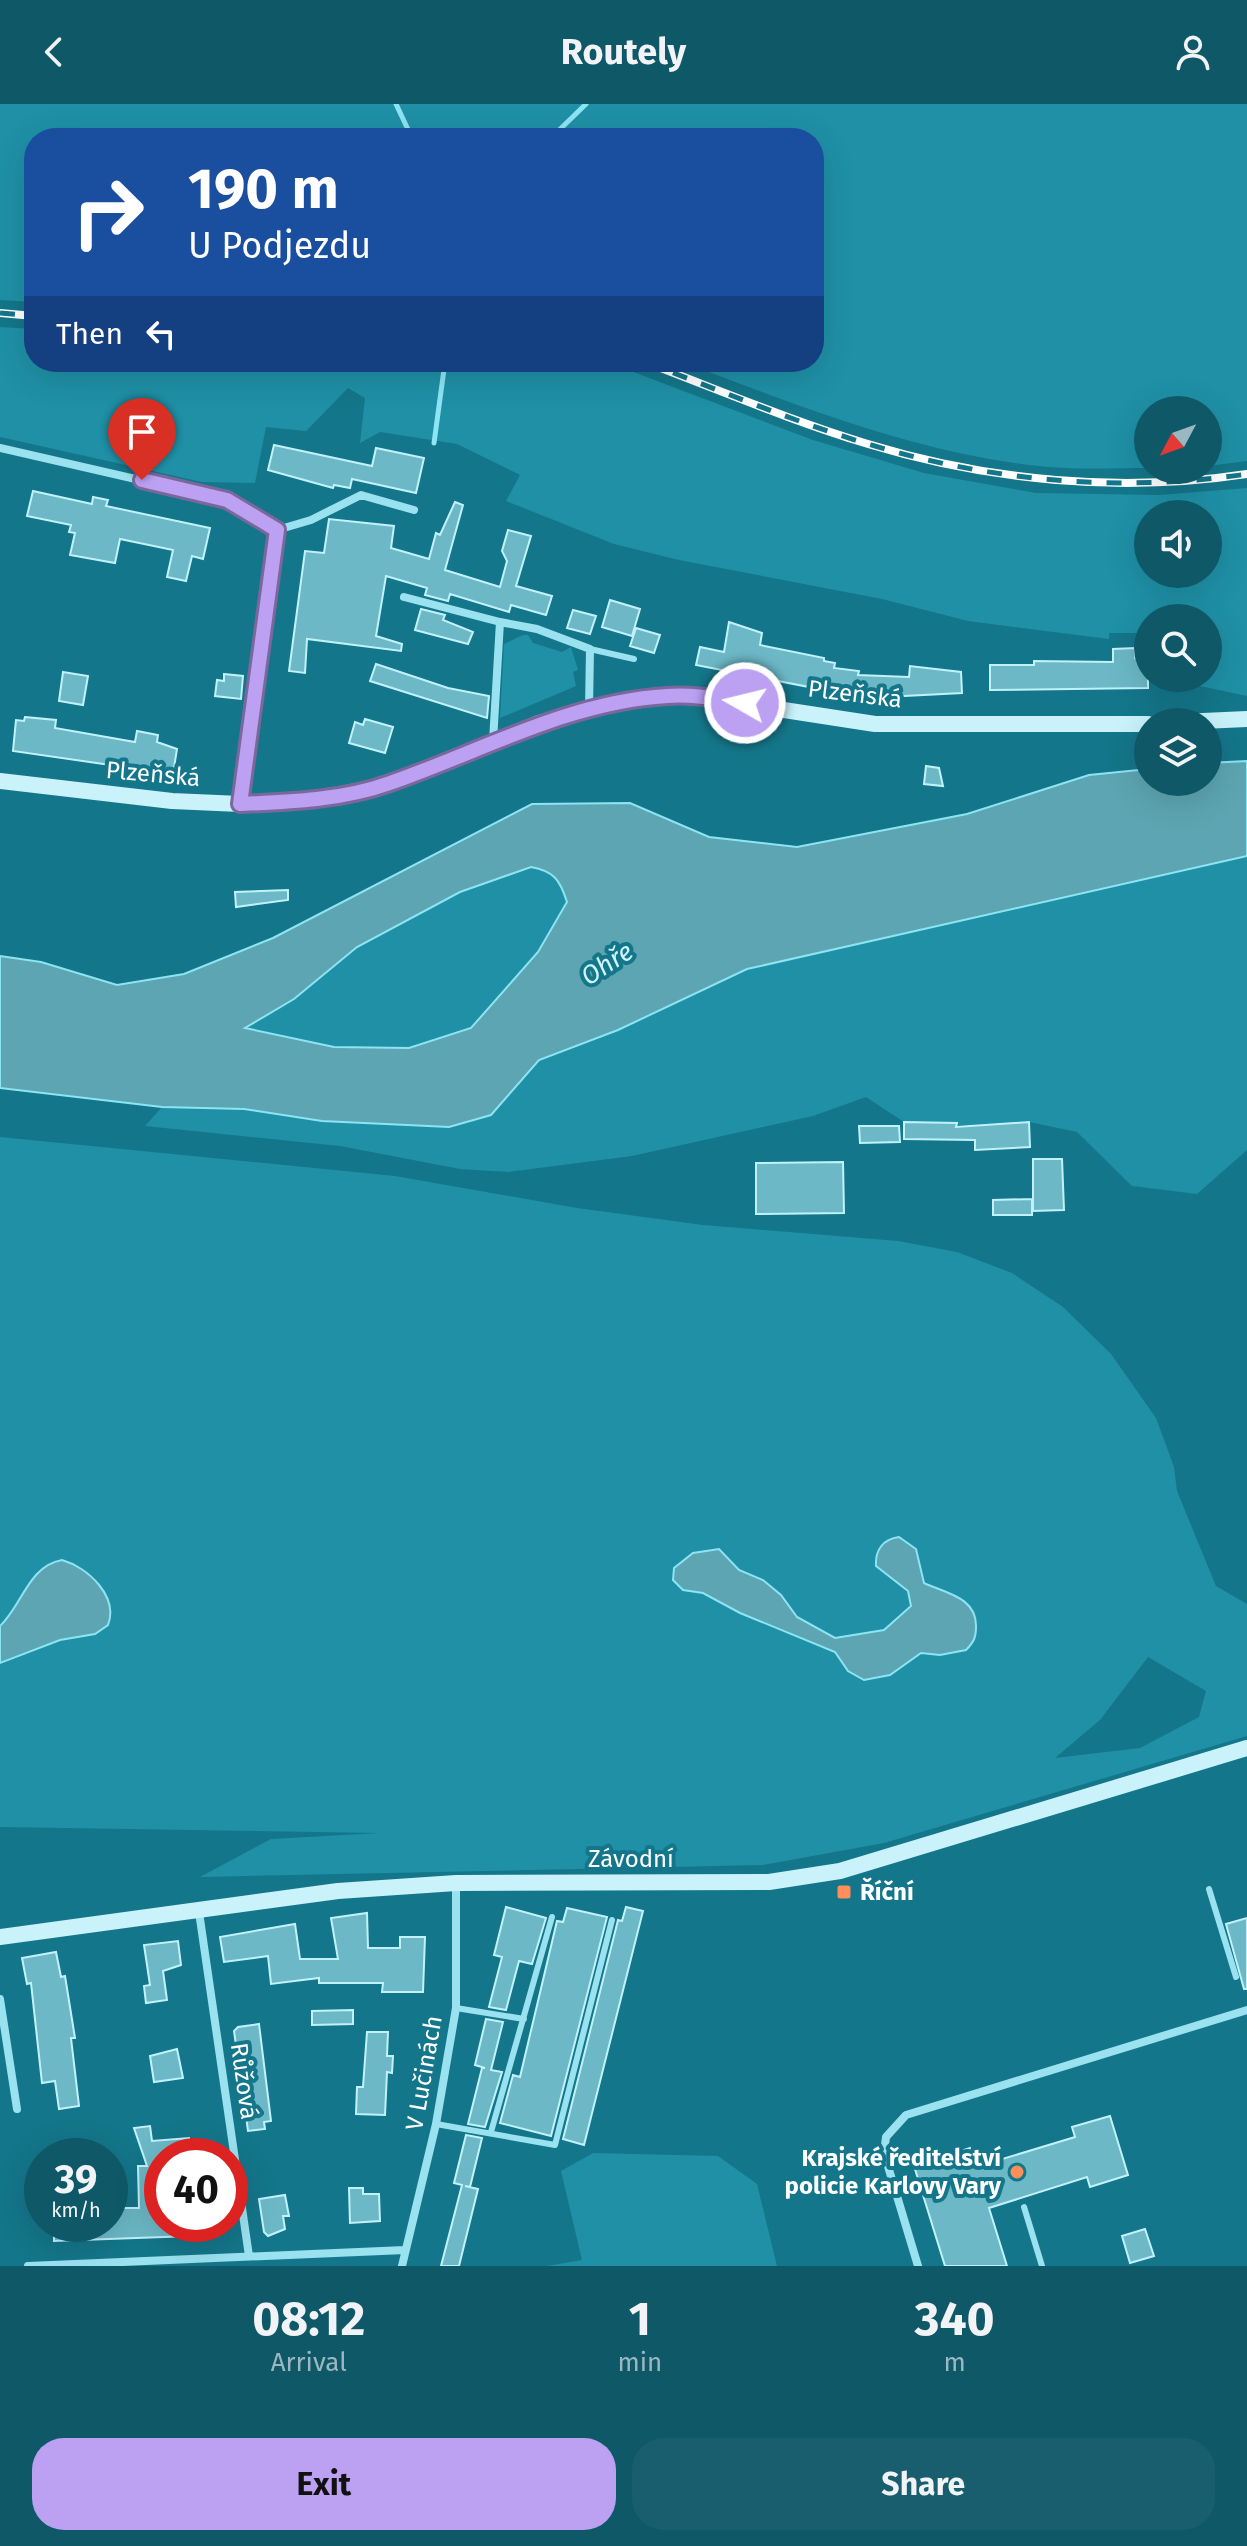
<!DOCTYPE html>
<html lang="en">
<head>
<meta charset="utf-8">
<style>
  :root { --surface:#0f5868; --page:#185e6e; --text:#f1f3f6; --muted:#9bb8c0; --accent:#bca0f2 }
  body { margin:0; font-family:"Fira Sans",sans-serif; background:var(--page); color:var(--text); height:100vh; display:flex; flex-direction:column; font-size:30px; white-space:nowrap }
  * { box-sizing:border-box; margin:0 }
  p { font-size:26px; color:var(--muted) }
  .icon { flex:none; width:44px; height:44px; fill:none; stroke:currentColor; stroke-width:2; stroke-linecap:round; stroke-linejoin:round }
  .map { position:relative; height:2162px; overflow:hidden }
  .sheet { display:flex; flex-direction:column; background:var(--surface); flex:1 }
  .sheet>* { flex:none }
  .hud { position:absolute; left:24px; top:24px; width:800px; height:244px; border-radius:32px; box-shadow:0 8px 32px #0002; background:#1a4fa0; color:#fff; overflow:hidden }
  .needle { width:52px; rotate:229deg }
  .controls { position:absolute; left:1134px; top:292px; display:grid; gap:16px }
  .controls a { display:grid; place-items:center; width:88px; height:88px; border-radius:50%; background:var(--surface); box-shadow:0 8px 32px #0002; font-size:40px }
  .speed { position:absolute; left:24px; top:2034px; display:flex; gap:16px; font-size:40px; font-weight:700; text-align:center }
  .speed>* { display:grid; place-content:center; width:104px; height:104px; border-radius:50%; background:var(--surface); box-shadow:0 8px 32px #0002; line-height:1 }
  .speed small { font-size:20px; font-weight:400 }
  .speed .limit { border:12px solid #d22; background:#fff; color:#111 }
  .pin { position:absolute; display:grid; place-items:center; width:68px; height:68px; color:#fff; margin:-82px -34px; border-radius:50% 50% 50% 0; rotate:-45deg; box-shadow:0 0 8px #0007 }
  .pin .icon { rotate:45deg }
  .me { position:absolute; width:88px; margin:-44px; rotate:278deg; stroke-linejoin:round; filter:drop-shadow(0 0 6px #0008) }
  .turn { display:flex; align-items:center; gap:28px; height:168px; padding:0 32px; font-size:36px }
  .turn .icon { width:104px; height:104px; stroke-width:2.5 }
  .turn b { display:block; font-size:56px; line-height:68px }
  .then { display:flex; align-items:center; height:76px; padding:0 32px; background:#0003; gap:16px; font-size:30px }
  .eta { display:flex; justify-content:space-evenly; align-items:center; height:136px; text-align:center }
  .eta b { font-size:48px; font-weight:700; line-height:56px }
  .button { display:flex; gap:16px; margin-top:auto; padding:16px 32px }
  .button a { flex:1; height:92px; border-radius:32px; background:var(--accent); color:#111; font-size:32px; font-weight:700; line-height:92px; text-align:center }
  .button a+a { background:var(--page); color:var(--text) }
  header { display:flex; justify-content:space-between; align-items:center; height:104px; padding:0 32px; background:var(--surface); font-size:36px; font-weight:700 }
  .map>svg:first-child { display:block }
  .green { fill:#1f90a6; fill-rule:evenodd }
  .water { fill:#5da5b2; stroke:#8de4f3; stroke-width:2; fill-rule:evenodd }
  .lines { fill:none; stroke-linecap:round; stroke-linejoin:round }
  .stream { stroke:#8de4f3; stroke-width:5 }
  .building { fill:#6cb8c7; stroke:#c1f2fc; stroke-width:2 }
  .lane { stroke:#9be2f0; stroke-width:6 }
  .street { stroke:#9be2f0; stroke-width:8 }
  .secondary { stroke:#c9f2fb; stroke-width:16 }
  .rail-casing { stroke:#fff; stroke-width:8 }
  .rail { stroke:#14768a; stroke-width:5; stroke-dasharray:15; stroke-linecap:butt }
  .route-casing { stroke:#7a689d; stroke-width:20 }
  .route { stroke:#bca0f2; stroke-width:14 }
  .poi-dot { fill:#ff8f5a; stroke:#14768a; stroke-width:3 }
  .labels { text-anchor:middle; dominant-baseline:central; stroke-width:8; stroke-linejoin:round; paint-order:stroke }
  .street-label { font-size:24px; fill:#fff; stroke:#14768a }
  .poi-label { font-size:24px; font-weight:bold; fill:#fff; stroke:#14768a; text-anchor:start }
  .water-label { font-size:26px; font-style:italic; fill:#cff4fb; stroke:#14768a }
</style>
</head>
<body>
<header><svg class="icon" aria-label="back" viewBox="0 0 24 24"><path d="M15 5l-7 7 7 7"/></svg>Routely<svg class="icon" aria-label="person" viewBox="0 0 24 24"><circle cx="12" cy="8" r="4"/><path d="M4 21q1-7 8-7t8 7"/></svg></header>
<div class="map">
<svg width="1247" height="2162" viewBox="0 0 1247 2162">
  <rect width="100%" height="100%" fill="#14768a"/>
  <!-- green -->
  <path class="green" d="M0,0H1247V357L1208,362V306H1148V364C1112,364 1074,366 1038,362C914,348 799,302 683,258H814V34H34V198L0,196Z
    M0,223L34,225V258H607L813,336L924,369L1036,389L1159,391L1247,384V592L1181,578V574H1208V514H1148V529H1109V535L968,517L882,495L679,456L614,440L506,397L520,371L457,340L380,328L360,339L365,294L348,284L306,327L266,323L255,379L202,378L0,333ZM1208,410V470H1148V410Z
    M523,531H528L533,539L562,548L571,543L578,566L573,568L576,582L500,614L504,540Z
    M1247,752V1046L1197,1090L1132,1082L1077,1028L1029,1018L974,1022L904,1018L866,993L813,1012L632,1052L508,1068L460,1065L340,1042L145,1022L162,1003L244,1005L322,1017L449,1023L491,1011L539,956L618,926L747,865Z
    M531,763C554,767 560,776 567,798L538,848L471,924L409,944L334,943L244,924L294,895L357,843L460,788Z
    M0,1033L395,1072L577,1104L703,1121L898,1137L957,1148L1012,1169L1063,1203L1111,1250L1156,1314L1174,1363L1177,1387L1216,1482L1247,1500V1632L884,1739L763,1761L200,1773L271,1735L379,1729L0,1723ZM1148,1553L1206,1587L1199,1613L1140,1644L1055,1654L1100,1616Z
    M593,2049L718,2052L757,2080L777,2162H547L582,2156L561,2067Z"/>
  <!-- water -->
  <path class="water" d="M1247,657V752L747,865L618,926L539,956L491,1011L449,1023L322,1017L244,1005L162,1003L0,984V852L41,858L117,881L184,870L273,834L532,700L630,699L709,733L797,743L967,710L1089,671L1148,665V678H1208V659ZM531,763C554,767 560,776 567,798L538,848L471,924L409,944L334,943L245,924L294,895L357,843L460,788Z
    M899,1433L916,1445L924,1479C945,1489 977,1493 976,1523C976,1533 974,1538 966,1546L940,1551L921,1549L890,1571L864,1576L848,1567L835,1548L740,1509L703,1489L683,1486L673,1476L674,1464L693,1449L719,1445L739,1466L763,1476L781,1491L797,1513L835,1534L884,1526L911,1502L908,1487L876,1462C875,1446 883,1435 899,1433Z
    M62,1456C87,1463 119,1492 108,1521L95,1530L60,1536L0,1559V1522C22,1502 28,1462 62,1456Z"/>
  <g class="lines">
    <!-- stream -->
    <path class="stream" d="M396,0L412,34
      M551,34L586,0
      M434,339L445,258"/>
  </g>
  <!-- building -->
  <path class="building" d="M274,341L372,362L376,344L424,354L416,389L352,375L350,384L334,381L333,384L268,366Z
    M33,387L92,400L93,393L108,396L106,402L210,424L203,455L192,452L186,477L167,473L173,446L120,435L115,459L70,451L75,429L69,428L71,421L27,412Z
    M455,398L463,401L445,466L500,483L507,457L502,447L508,426L531,432L516,482L552,492L546,511L511,501L509,508L450,490L448,497L425,491L427,484L386,472L376,532L402,540L401,547L307,535L305,569L289,567L305,447L324,449L329,415L394,422L391,444L429,455L436,429L440,431Z
    M610,496L640,505L632,532L602,523Z
    M421,505L445,511L443,516L473,528L468,540L415,526Z
    M573,506L596,512L590,530L567,524Z
    M729,518L762,529L760,541L824,554V557L835,559L834,564L859,567L858,571L909,573L910,562L961,568L962,589L865,594L696,561L700,543L724,548Z
    M636,524L660,531L654,549L630,542Z
    M1135,544V554L1148,552V584L990,586V561H1034V557L1113,558V545Z
    M376,560L448,584L489,592L487,614L370,577Z
    M63,568L88,572L83,601L59,597Z
    M224,570L243,572L241,595L215,592L217,576L224,577Z
    M25,613L56,616L55,624L135,638L137,627L158,631L157,638L177,645L173,670L13,647L16,616L24,617Z
    M365,615L393,623L385,649L349,639L355,618L363,621Z
    M926,662L939,664L943,682L924,680Z
    M288,786V796L236,803L235,788Z
    M904,1018L957,1019L956,1023L1029,1018L1030,1043L975,1046V1036L904,1035Z
    M859,1022H899L900,1038L860,1039Z
    M1033,1055H1062L1064,1106L1033,1107Z
    M843,1058L844,1109L756,1110V1059Z
    M1032,1095V1111H993V1096Z
    M506,1803L546,1814L532,1860L519,1857L506,1906L489,1903L502,1853L494,1851Z
    M626,1803L643,1807L584,2041L563,2035L618,1816L622,1817Z
    M567,1804L607,1813L551,2032L500,2019L513,1971L520,1973L557,1817L563,1818Z
    M367,1809L368,1844H400V1833H425L423,1888H382L383,1879H319V1874L271,1880L268,1852L224,1858L220,1833L295,1820L300,1855H338L331,1814Z
    M1247,1814V1885H1244L1226,1820Z
    M178,1837L181,1861L163,1867L167,1896L146,1899L144,1882L150,1881L144,1841Z
    M56,1848L61,1873L65,1872L75,1934H71L79,2002L59,2005L55,1977L42,1979L31,1879L27,1880L22,1854Z
    M353,1906V1920L312,1921V1907Z
    M486,1915L503,1918L491,1966L502,1968L485,2023L468,2020L482,1964H485L475,1961Z
    M259,1920L271,2017L264,2018L265,2025L248,2027L234,1927L238,1923Z
    M367,1928H388L387,1952H393L392,1969L387,1968L385,2011L356,2010L357,1983H363Z
    M177,1945L183,1974L154,1978L150,1952Z
    M1110,2012L1128,2071L1090,2083L1087,2073L989,2104L1007,2162H945L914,2062L970,2044L976,2063L1075,2033L1072,2023Z
    M150,2022L152,2037L189,2034L190,2052H162V2120H191V2132L54,2137V2120H110V2109H119V2104H139L138,2062H147L134,2024Z
    M466,2031L482,2034L470,2083L465,2082L478,2085L459,2162H441L462,2081L454,2079Z
    M349,2084H363V2090H379L380,2117L350,2119Z
    M285,2091L289,2112H283L285,2125L268,2132L264,2128L259,2095Z
    M1145,2125L1154,2152L1130,2159L1122,2132Z"/>
  <g class="lines">
    <!-- lane -->
    <path class="lane" d="M590,545L634,555
      M1209,1785L1236,1873
      M456,1904L524,1915
      M436,2020L555,2041L612,1816
      M491,2028L552,1813
      M1024,2103L1042,2162"/>
    <!-- street -->
    <path class="street" d="M0,344L227,396L277,426
      M277,426L311,416L361,391L414,406
      M404,493L500,518L493,637
      M500,518L537,525L590,545L589,605
      M240,700L277,426
      M199,1808L249,2152
      M0,1895L17,2005
      M28,2162L405,2146
      M402,2162L436,2020L456,1904V1779
      M918,2162L884,2049L886,2033L906,2011L1247,1906"/>
    <!-- secondary -->
    <path class="secondary" d="M1181,618L1247,615
      M0,677L172,697L240,700L328,693L388,680L539,619L627,596L665,592L706,594L875,620H1148
      M0,1833L338,1787L456,1779L769,1778L840,1767L1247,1644"/>
    <defs>
      <path id="rail" d="M0,209L34,212
        M645,258C719,286 792,317 868,340C989,377 1122,389 1247,370"/>
    </defs>
    <!-- rail casing -->
    <use href="#rail" class="rail-casing"/>
    <!-- rail -->
    <use href="#rail" class="rail"/>
  </g>
  <g class="lines">
    <defs>
      <path id="route" d="M142,376L227,396L277,426L240,700C290,698 343,696 390,679C482,647 568,598 667,592C693,590 719,595 745,599"/>
    </defs>
    <!-- route casing -->
    <use href="#route" class="route-casing"/>
    <!-- route -->
    <use href="#route" class="route"/>
  </g>
  <!-- markers -->
  <g class="poi-dot">
    <rect x="836" y="1780" width="16" height="16" rx="4"/>
    <circle cx="1017" cy="2068" r="8"/>
  </g>
  <g class="labels">
    <!-- street labels -->
    <g class="street-label">
      <text transform="translate(855 590) rotate(7)">Plzeňská</text>
      <text transform="translate(153 670) rotate(5)">Plzeňská</text>
      <text x="631" y="1755">Závodní</text>
      <text transform="translate(424 1969) rotate(-80)">V Lučinách</text>
      <text transform="translate(244 1977) rotate(82)">Růžová</text>
    </g>
    <!-- poi labels -->
    <g class="poi-label">
      <text x="860" y="1788">Říční</text>
      <text x="1001" y="2054" text-anchor="end">Krajské ředitelství<tspan x="1001" dy="28">policie Karlovy Vary</tspan></text>
    </g>
    <!-- water labels -->
    <g class="water-label">
      <text transform="translate(607 860) rotate(-33)">Ohře</text>
    </g>
  </g>
</svg>
<div class="controls">
<a><svg class="needle" viewBox="-14 -14 28 28"><path d="M0-13l5 13h-10z" fill="#e53935"/><path d="M0 13l5-13h-10z" fill="#9bb8c0"/></svg></a>
<a><svg class="icon" aria-label="sound" viewBox="0 0 24 24"><path d="M4 9h4l5-4v14l-5-4H4zM17 9q2 3 0 6"/></svg></a>
<a><svg class="icon" aria-label="search" viewBox="0 0 24 24"><circle cx="10" cy="10" r="6"/><path d="M15 15l6 6"/></svg></a>
<a><svg class="icon" aria-label="layers" viewBox="0 0 24 24"><path d="M12 4l9 5-9 5-9-5zM3 14l9 5 9-5"/></svg></a>
</div>
<div class="speed"><div>39<small>km/h</small></div><div class="limit">40</div></div>
<div class="pin" style="left:142px;top:376px;background:#d93025"><svg class="icon" aria-label="arrive" viewBox="0 0 24 24"><path d="M6 21V4h12l-3 4 3 4H6"/></svg></div>
<svg class="me" style="left:745px;top:599px" viewBox="-20 -20 40 40"><circle r="17" fill="#bca0f2" stroke="#fff" stroke-width="3"/><path d="M0-11L8 9 0 5-8 9z" fill="#fff"/></svg>
<div class="hud">
<div class="turn"><svg class="icon" aria-label="right" viewBox="0 0 24 24"><path d="M7 20v-9h11M14 6l5 5-5 5"/></svg><div><b>190 m</b>U Podjezdu</div></div>
<div class="then">Then<svg class="icon" aria-label="left" viewBox="0 0 24 24"><path d="M17 20v-9H6M10 6l-5 5 5 5"/></svg></div>
</div>
</div>
<section class="sheet">
<div class="eta">
<div><b>08:12</b><p>Arrival</p></div>
<div><b>1</b><p>min</p></div>
<div><b>340</b><p>m</p></div>
</div>
<div class="button"><a>Exit</a><a>Share</a></div>
</section>
</body>
</html>
